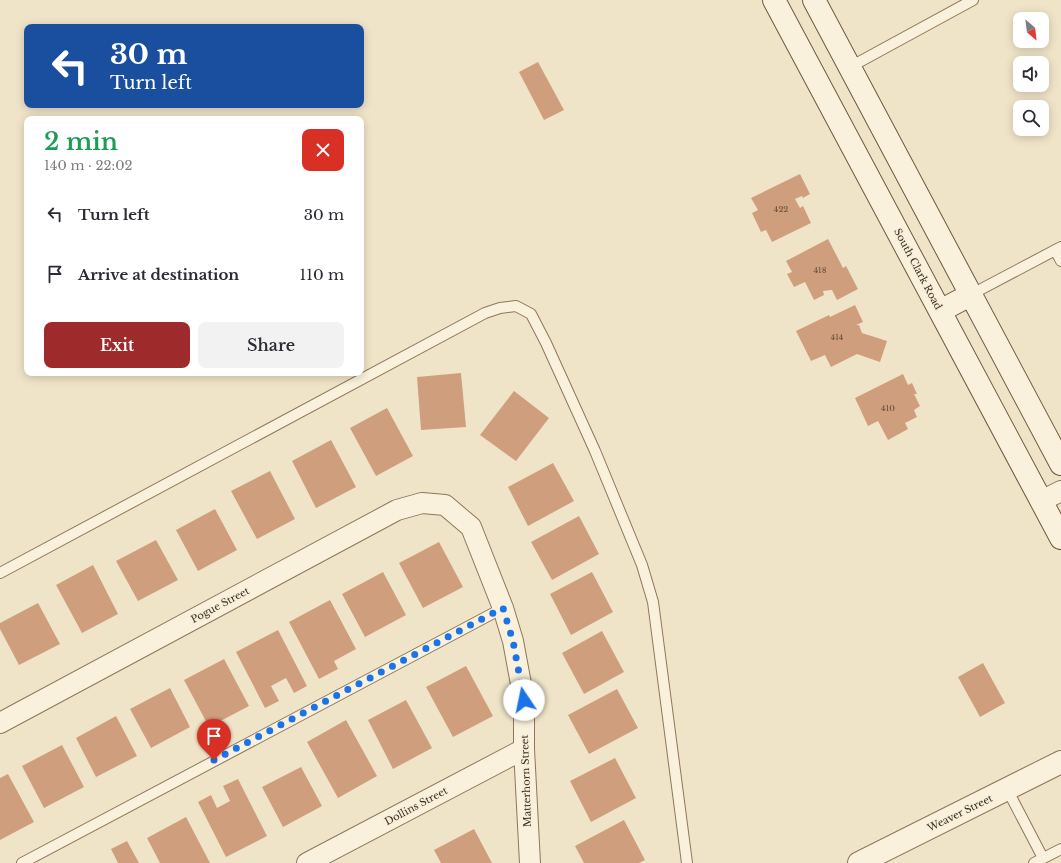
<!DOCTYPE html>
<html lang="en">
<head>
<meta charset="utf-8">
<style>
  :root { --surface:#fff; --page:#f2f2f3; --text:#2b2b33; --muted:#7c7c81; --accent:#9e2a2b }
  body { margin:0; font-family:"Libre Baskerville",serif; background:var(--page); color:var(--text); height:100vh; display:flex; flex-direction:column; font-size:15px; white-space:nowrap }
  * { box-sizing:border-box; margin:0 }
  p { font-size:13px; color:var(--muted) }
  .icon { flex:none; width:22px; height:22px; fill:none; stroke:currentColor; stroke-width:2; stroke-linecap:round; stroke-linejoin:round }
  .map { position:relative; flex:1; overflow:hidden }
  .drawer { position:absolute; left:24px; top:116px; width:340px; height:260px; display:flex; flex-direction:column; background:var(--surface); border-radius:8px; box-shadow:0 2px 10px #0003 }
  .drawer>* { flex:none }
  .guide { position:absolute; left:24px; top:24px; width:340px; height:84px; border-radius:8px; box-shadow:0 2px 10px #0003; background:#1a4fa0; color:#fff; overflow:hidden }
  .needle { width:26px; rotate:152deg }
  .controls { position:absolute; left:1013px; top:12px; display:grid; gap:8px }
  .controls a { display:grid; place-items:center; width:36px; height:36px; border-radius:8px; background:var(--surface); box-shadow:0 2px 10px #0003; font-size:20px }
  .pin { position:absolute; display:grid; place-items:center; width:34px; height:34px; color:#fff; margin:-41px -17px; border-radius:50% 50% 50% 0; rotate:-45deg; box-shadow:0 0 4px #0007 }
  .pin .icon { rotate:45deg }
  .me { position:absolute; width:44px; margin:-22px; rotate:349deg; stroke-linejoin:round; filter:drop-shadow(0 0 3px #0008) }
  .turn { display:flex; align-items:center; gap:14px; height:84px; padding:0 20px; font-size:18px }
  .turn .icon { width:52px; height:52px; stroke-width:2.5 }
  .turn b { display:block; font-size:28px; line-height:34px }
  .round { display:grid; place-items:center; flex:none; width:42px; height:42px; border-radius:8px; background:var(--page) }
  .overview { display:flex; align-items:center; justify-content:space-between; height:68px; padding:0 20px }
  h1 { font-size:24px; font-weight:600; line-height:30px; color:#1e9e55 }
  .cta { display:flex; gap:8px; margin-top:auto; padding:8px 20px }
  .cta a { flex:1; height:46px; border-radius:8px; background:var(--accent); color:#fff; font-size:16px; font-weight:600; line-height:46px; text-align:center }
  .cta a+a { background:var(--page); color:var(--text) }
  ul { padding:0; list-style:none }
  li { display:flex; align-items:center; gap:12px; height:60px; padding:0 20px }
  li div { flex:1 }
  li b { display:block; font-size:15px }
  li em { font-style:normal }
  .map>svg:first-child { display:block }
  .building { fill:#cf9f7d }
  .lines { fill:none; stroke-linecap:round; stroke-linejoin:round }
  .service-casing { stroke:#8d765c; stroke-width:12 }
  .minor-casing { stroke:#8d765c; stroke-width:22 }
  .tertiary-casing { stroke:#8d765c; stroke-width:24 }
  .secondary-casing { stroke:#6f573f; stroke-width:24 }
  .service { stroke:#faf1dc; stroke-width:10 }
  .minor { stroke:#faf1dc; stroke-width:20 }
  .tertiary { stroke:#faf1dc; stroke-width:22 }
  .secondary { stroke:#faf1dc; stroke-width:22 }
  .route { stroke:#1a73e8; stroke-width:7; stroke-dasharray:0 12.6 }
  .labels { text-anchor:middle; dominant-baseline:central; stroke-width:3; stroke-linejoin:round; paint-order:stroke }
  .number-label { font-size:8px; fill:#624a37 }
  .street-label { font-size:10px; fill:#3d2e20; stroke:#f7eed8 }
</style>
</head>
<body>
<div class="map">
<svg width="1061" height="863" viewBox="0 0 1061 863">
  <rect width="100%" height="100%" fill="#f0e4c8"/>
  <!-- building -->
  <path class="building" d="M538,62L564,110L544,120L519,72Z
    M800,174L810,194L803,198L802,196L795,199L800,208L803,206L811,223L772,242L766,230L761,232L752,213L758,210L751,198Z
    M828,239L843,268L846,266L858,289L837,300L832,290L823,291L824,295L814,300L805,282L794,287L787,274L792,272L786,261Z
    M855,305L863,322L856,325H859L862,333L887,341L880,362L857,354L831,367L825,355L811,361L796,331L829,315L830,317Z
    M461,373L466,427L421,430L417,377Z
    M903,374L908,385L912,383L917,394H914L920,406L914,410L917,417L905,423L908,429L888,440L878,421L868,426L855,398Z
    M514,391L549,418L516,461L480,435Z
    M387,408L413,456L376,476L350,428Z
    M331,440L356,487L316,508L292,461Z
    M553,463L574,501L528,526L508,487Z
    M270,471L295,519L257,539L231,491Z
    M215,509L237,550L198,571L176,530Z
    M579,516L599,554L552,580L531,542Z
    M156,540L178,580L138,601L116,561Z
    M439,542L463,587L423,608L399,563Z
    M93,565L118,614L82,633L56,585Z
    M383,572L406,615L365,637L342,594Z
    M592,572L613,612L571,635L550,594Z
    M330,600L356,649L334,661L338,669L319,679L289,622Z
    M38,603L60,644L19,665L0,629V623Z
    M278,630L307,686L294,693L286,678L271,686L279,701L265,708L236,652Z
    M602,631L624,672L584,694L562,653Z
    M224,659L249,706L209,727L184,680Z
    M983,663L1005,703L980,717L958,677Z
    M466,666L493,716L453,737L426,687Z
    M170,688L190,727L151,748L130,709Z
    M617,689L638,728L589,754L568,715Z
    M406,700L432,748L393,769L368,720Z
    M116,716L137,756L96,777L76,738Z
    M346,720L377,776L338,798L307,742Z
    M62,745L84,787L44,808L22,766Z
    M615,758L636,798L591,822L570,781Z
    M301,767L322,806L283,827L262,787Z
    M8,774L34,822L0,840V778Z
    M238,779L267,836L226,857L198,802L211,795L217,808L230,801L223,786Z
    M186,817L210,863H160L147,838Z
    M624,820L645,860L639,863H584L575,846Z
    M474,829L492,863H441L434,850Z
    M127,841L139,863H118L111,849Z"/>
  <g class="lines">
    <defs>
      <path id="service" d="M850,67L973,0
        M1055,250L1061,261
        M972,294L1061,247
        M0,573L485,313L500,308L516,306L531,314L546,343L595,451L642,565L653,602L687,863
        M1007,789L1043,858
        M22,863L503,608
        M1034,863L1061,849"/>
      <path id="minor" d="M1041,501L1061,491
        M0,723L397,510L422,503L445,505L471,527L503,608L513,641L524,700V749L530,863
        M307,863L524,749"/>
      <path id="tertiary" d="M859,863L1061,762"/>
      <path id="secondary" d="M774,0L1061,538
        M814,0L1061,464
        M940,311L972,294"/>
    </defs>
    <!-- service casing -->
    <use href="#service" class="service-casing"/>
    <!-- minor casing -->
    <use href="#minor" class="minor-casing"/>
    <!-- tertiary casing -->
    <use href="#tertiary" class="tertiary-casing"/>
    <!-- secondary casing -->
    <use href="#secondary" class="secondary-casing"/>
    <!-- service -->
    <use href="#service" class="service"/>
    <!-- minor -->
    <use href="#minor" class="minor"/>
    <!-- tertiary -->
    <use href="#tertiary" class="tertiary"/>
    <!-- secondary -->
    <use href="#secondary" class="secondary"/>
  </g>
  <g class="lines">
    <!-- route -->
    <path class="route" d="M214,760L503,608L513,641L524,700"/>
  </g>
  <g class="labels">
    <!-- number labels -->
    <g class="number-label">
      <text x="781" y="209">422</text>
      <text x="820" y="270">418</text>
      <text x="837" y="337">414</text>
      <text x="888" y="408">410</text>
    </g>
    <!-- street labels -->
    <g class="street-label">
      <text transform="translate(918 269) rotate(62)">South Clark Road</text>
      <text transform="translate(220 605) rotate(-28)">Pogue Street</text>
      <text transform="translate(526 781) rotate(-92)">Matterhorn Street</text>
      <text transform="translate(416 806) rotate(-28)">Dollins Street</text>
      <text transform="translate(960 813) rotate(-26)">Weaver Street</text>
    </g>
  </g>
</svg>
<div class="controls">
<a><svg class="needle" viewBox="-14 -14 28 28"><path d="M0-13l5 13h-10z" fill="#e53935"/><path d="M0 13l5-13h-10z" fill="#7c7c81"/></svg></a>
<a><svg class="icon" aria-label="sound" viewBox="0 0 24 24"><path d="M4 9h4l5-4v14l-5-4H4zM17 9q2 3 0 6"/></svg></a>
<a><svg class="icon" aria-label="search" viewBox="0 0 24 24"><circle cx="10" cy="10" r="6"/><path d="M15 15l6 6"/></svg></a>
</div>
<div class="pin" style="left:214px;top:760px;background:#d93025"><svg class="icon" aria-label="arrive" viewBox="0 0 24 24"><path d="M6 21V4h12l-3 4 3 4H6"/></svg></div>
<svg class="me" style="left:524px;top:700px" viewBox="-20 -20 40 40"><circle r="19" fill="#fff"/><path d="M0-13L10 11 0 6-10 11z" fill="#1a73e8"/></svg>
<div class="guide">
<div class="turn"><svg class="icon" aria-label="left" viewBox="0 0 24 24"><path d="M17 20v-9H6M10 6l-5 5 5 5"/></svg><div><b>30 m</b>Turn left</div></div>
</div>
<section class="drawer">
<div class="overview"><div><h1>2 min</h1><p>140 m · 22:02</p></div><a class="round" style="background:#d93025;color:#fff"><svg class="icon" aria-label="close" viewBox="0 0 24 24"><path d="M6 6l12 12M18 6L6 18"/></svg></a></div>
<ul>
<li><svg class="icon" aria-label="left" viewBox="0 0 24 24"><path d="M17 20v-9H6M10 6l-5 5 5 5"/></svg><div><b>Turn left</b></div><em>30 m</em></li>
<li><svg class="icon" aria-label="arrive" viewBox="0 0 24 24"><path d="M6 21V4h12l-3 4 3 4H6"/></svg><div><b>Arrive at destination</b></div><em>110 m</em></li>
</ul>
<div class="cta"><a>Exit</a><a>Share</a></div>
</section>
</div>
</body>
</html>
